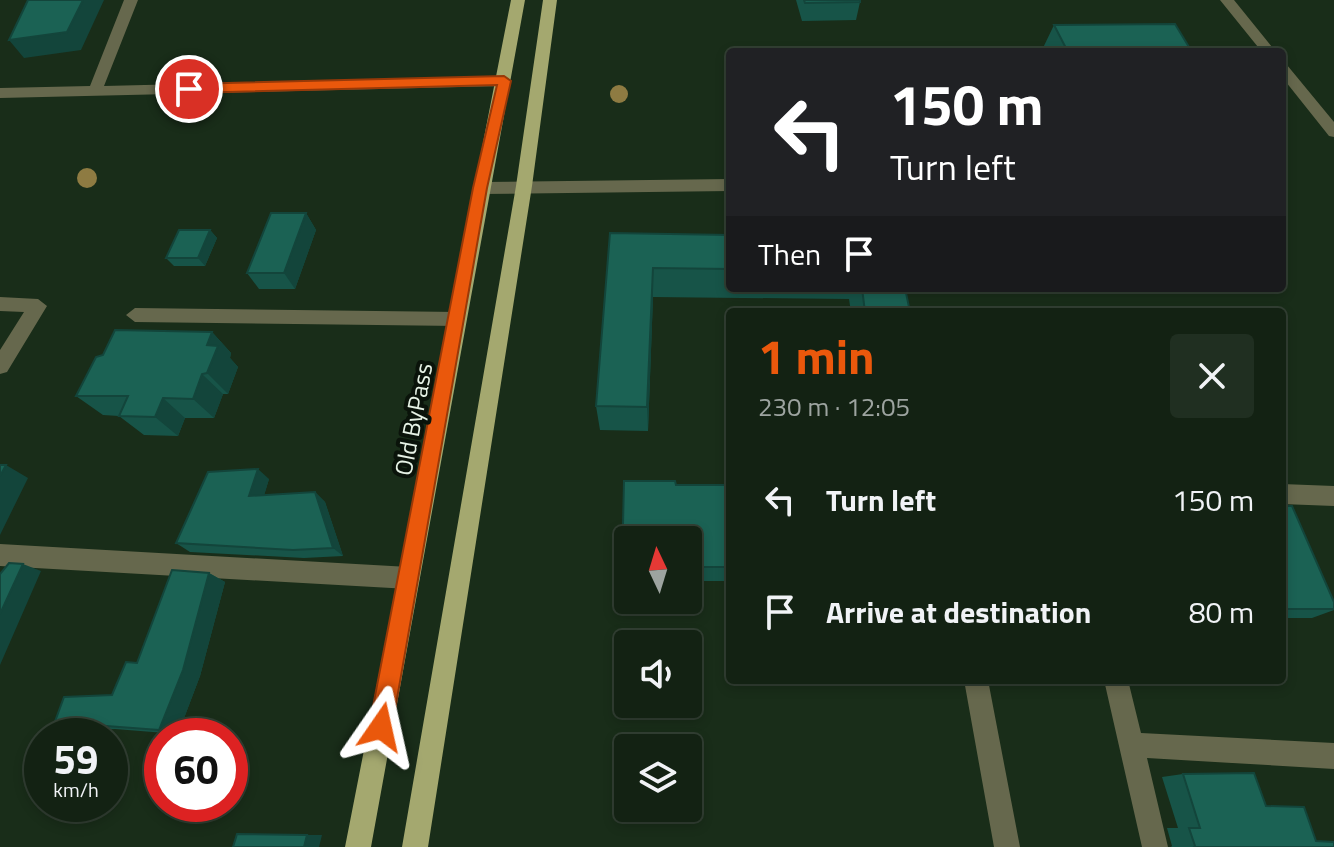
<!DOCTYPE html>
<html lang="en">
<head>
<meta charset="utf-8">
<style>
  :root { --surface:#132213; --page:#202f21; --text:#f1f3f6; --muted:#9da4a0; --line:#323f33; --accent:#ea580c }
  body { margin:0; font-family:"Titillium Web",sans-serif; background:var(--page); color:var(--text); height:100vh; display:flex; flex-direction:column; font-size:30px; white-space:nowrap }
  * { box-sizing:border-box; margin:0 }
  p { font-size:26px; color:var(--muted) }
  .icon { flex:none; width:44px; height:44px; fill:none; stroke:currentColor; stroke-width:2; stroke-linecap:round; stroke-linejoin:round }
  .map { position:relative; flex:1; overflow:hidden }
  .side { position:absolute; left:726px; top:308px; width:560px; height:376px; display:flex; flex-direction:column; background:var(--surface); border-radius:8px; box-shadow:0 4px 12px #0003,0 0 0 2px var(--line) }
  .side>* { flex:none }
  .guide { position:absolute; left:726px; top:48px; width:560px; height:244px; border-radius:8px; box-shadow:0 4px 12px #0003,0 0 0 2px var(--line); background:#202124; color:#fff; overflow:hidden }
  .needle { width:52px; rotate:356deg }
  .tools { position:absolute; left:614px; top:526px; display:grid; gap:16px }
  .tools a { display:grid; place-items:center; width:88px; height:88px; border-radius:8px; background:var(--surface); box-shadow:0 4px 12px #0003,0 0 0 2px var(--line); font-size:40px }
  .speed { position:absolute; left:24px; top:718px; display:flex; gap:16px; font-size:40px; font-weight:700; text-align:center }
  .speed>* { display:grid; place-content:center; width:104px; height:104px; border-radius:50%; background:var(--surface); box-shadow:0 4px 12px #0003,0 0 0 2px var(--line); line-height:1 }
  .speed small { font-size:20px; font-weight:400 }
  .speed .limit { border:12px solid #d22; background:#fff; color:#111 }
  .pin { position:absolute; display:grid; place-items:center; width:68px; height:68px; color:#fff; margin:-34px; border:4px solid #fff; border-radius:50%; box-shadow:0 2px 8px #0007 }
  .me { position:absolute; width:88px; margin:-44px; rotate:11deg; stroke-linejoin:round; filter:drop-shadow(0 0 6px #0008) }
  .turn { display:flex; align-items:center; gap:28px; height:168px; padding:0 32px; font-size:36px }
  .turn .icon { width:104px; height:104px; stroke-width:2.5 }
  .turn b { display:block; font-size:56px; line-height:68px }
  .then { display:flex; align-items:center; height:76px; padding:0 32px; background:#0003; gap:16px; font-size:30px }
  .round { display:grid; place-items:center; flex:none; width:84px; height:84px; border-radius:8px; background:var(--page) }
  .head { display:flex; align-items:center; justify-content:space-between; height:136px; padding:0 32px }
  h1 { font-size:48px; font-weight:700; line-height:60px; color:var(--accent) }
  ul { padding:0; list-style:none }
  li { display:flex; align-items:center; gap:24px; height:112px; padding:0 32px }
  li div { flex:1 }
  li b { display:block; font-size:30px }
  li em { font-style:normal }
  .map>svg:first-child { display:block }
  .lines { fill:none; stroke-linecap:round; stroke-linejoin:round }
  .minor { fill:#66684d; fill-rule:evenodd }
  .major { fill:#a4a86f; fill-rule:evenodd }
  .tree { fill:#8e7b42 }
  .wall { fill:#175448 }
  .shaded-wall { fill:#13453b }
  .building { fill:#1b6254; stroke:#13453b; stroke-width:2 }
  .route { fill:#ea580c; stroke:#983908; stroke-width:2 }
  .labels { text-anchor:middle; dominant-baseline:central; stroke-width:8; stroke-linejoin:round; paint-order:stroke }
  .street-label { font-size:24px; fill:#e6f2e5; stroke:#0a130a }
</style>
</head>
<body>
<div class="map">
<svg width="1334" height="847" viewBox="0 0 1334 847">
  <rect width="100%" height="100%" fill="#192d19"/>
  <g class="lines">
    <!-- minor -->
    <path class="minor" d="M124,0H138L104,86L504,76L511,81L504,86L0,98V88L90,86Z
      M1220,0H1234L1276,52H1262Z
      M1282,64L1287,65L1334,122V137L1329,136L1282,77Z
      M730,179V191L480,194L472,188L480,182Z
      M0,297L38,299L47,306L7,372L0,374V350L24,312L0,311Z
      M135,308L458,312L467,319L458,326L135,322L126,315Z
      M1282,484L1334,486V506L1282,504Z
      M0,544L409,567L417,570L420,578L417,586L409,589L0,566Z
      M964,680H988L1020,847H994Z
      M1104,680H1128L1141,733L1334,743V769L1147,758L1168,847H1142Z"/>
    <!-- major -->
    <path class="major" d="M511,0H525L371,847H345Z
      M543,0H557L532,186L428,847H402L516,186Z"/>
  </g>
  <!-- trees -->
  <g class="tree">
    <circle cx="619" cy="94" r="9"/>
    <circle cx="87" cy="178" r="10"/>
  </g>
  <!-- wall -->
  <path class="wall" d="M796,0H860V2L856,20L802,21Z
    M1054,25L1192,52H1043L1042,50Z
    M306,213L316,230L295,289H259L247,273Z
    M210,230L217,238L205,266H174L166,258Z
    M610,233L730,235V288H905L910,312H851L849,299L653,297L648,431L600,430L596,406Z
    M212,332L231,353L230,358L238,367L228,394H223L214,418H185L178,436L144,435L119,416L103,415L76,396Z
    M269,479L264,495L315,492L325,502L343,556L304,558L190,552L176,543Z
    M624,481H675L676,485H730V581H688V540H628V581H624L622,567Z
    M1282,506L1334,602V610L1312,618H1282Z
    M209,573L225,582L200,676L178,734L115,729L77,731L53,727L112,695Z
    M1183,774L1266,806L1316,841L1334,847H1171L1172,846L1167,828H1178L1162,777Z"/>
  <!-- shaded-wall -->
  <path class="shaded-wall" d="M83,0H104L81,50L24,58L9,40Z
    M306,213L316,230L295,289L284,273Z
    M210,230L217,238L205,266L198,258Z
    M653,268V297L648,431L647,407Z
    M212,332L231,353L230,358L238,367L228,394L207,373V345Z
    M202,374L223,394L214,418L193,399Z
    M163,398L185,418L178,436L155,417Z
    M6,465L28,478L0,535V476Z
    M258,469L269,479L261,506L249,496Z
    M315,492L325,502L343,556L333,548Z
    M23,564L41,571L0,665V614Z
    M209,573L225,582L200,676L178,734L159,730Z
    M307,835H322L319,847H304Z"/>
  <!-- building -->
  <path class="building" d="M28,0H83L67,32L9,40Z
    M804,0H860V2L805,3Z
    M1175,24L1192,52H1068L1054,25Z
    M271,213H306L284,273H247Z
    M179,230H210L198,258H166Z
    M610,233L730,235V269L653,268L647,407L596,406Z
    M862,288H905L910,312H865Z
    M115,330L212,332L207,345L218,346L207,373L202,374L193,399L163,398L155,417L119,416L128,396H76L96,357L103,355Z
    M0,465H6L0,476Z
    M258,469L249,496L315,492L333,548L293,550L176,543L208,472Z
    M624,481H675L676,485H730V567H688V540H628V567H622Z
    M1282,506H1292L1334,602V609H1282Z
    M9,563L23,564L0,614V574Z
    M172,570L209,573L183,670L159,730L93,725L53,727L64,697L112,695L126,662L137,663Z
    M1254,773L1266,806L1304,807L1316,841L1334,842V847H1194L1195,846L1189,828H1200L1183,774Z
    M237,834L307,835L304,847H233Z"/>
  <!-- route -->
  <path class="route" d="M504,76L511,81L487,188L392,727L389,735L381,739L373,735L369,727L473,188L497,85L189,93L183,89L189,84Z"/>
  <g class="labels">
    <!-- street labels -->
    <g class="street-label">
      <text transform="translate(413 419) rotate(-79)">Old ByPass</text>
    </g>
  </g>
</svg>
<div class="tools">
<a><svg class="needle" viewBox="-14 -14 28 28"><path d="M0-13l5 13h-10z" fill="#e53935"/><path d="M0 13l5-13h-10z" fill="#9da4a0"/></svg></a>
<a><svg class="icon" aria-label="sound" viewBox="0 0 24 24"><path d="M4 9h4l5-4v14l-5-4H4zM17 9q2 3 0 6"/></svg></a>
<a><svg class="icon" aria-label="layers" viewBox="0 0 24 24"><path d="M12 4l9 5-9 5-9-5zM3 14l9 5 9-5"/></svg></a>
</div>
<div class="speed"><div>59<small>km/h</small></div><div class="limit">60</div></div>
<div class="pin" style="left:189px;top:89px;background:#d93025"><svg class="icon" aria-label="arrive" viewBox="0 0 24 24"><path d="M6 21V4h12l-3 4 3 4H6"/></svg></div>
<svg class="me" style="left:381px;top:727px" viewBox="-20 -20 40 40"><path d="M0-17L14 15 0 8-14 15z" fill="#ea580c" stroke="#fff" stroke-width="4"/></svg>
<div class="guide">
<div class="turn"><svg class="icon" aria-label="left" viewBox="0 0 24 24"><path d="M17 20v-9H6M10 6l-5 5 5 5"/></svg><div><b>150 m</b>Turn left</div></div>
<div class="then">Then<svg class="icon" aria-label="arrive" viewBox="0 0 24 24"><path d="M6 21V4h12l-3 4 3 4H6"/></svg></div>
</div>
<section class="side">
<div class="head"><div><h1>1 min</h1><p>230 m · 12:05</p></div><a class="round"><svg class="icon" aria-label="close" viewBox="0 0 24 24"><path d="M6 6l12 12M18 6L6 18"/></svg></a></div>
<ul>
<li><svg class="icon" aria-label="left" viewBox="0 0 24 24"><path d="M17 20v-9H6M10 6l-5 5 5 5"/></svg><div><b>Turn left</b></div><em>150 m</em></li>
<li><svg class="icon" aria-label="arrive" viewBox="0 0 24 24"><path d="M6 21V4h12l-3 4 3 4H6"/></svg><div><b>Arrive at destination</b></div><em>80 m</em></li>
</ul>
</section>
</div>
</body>
</html>
